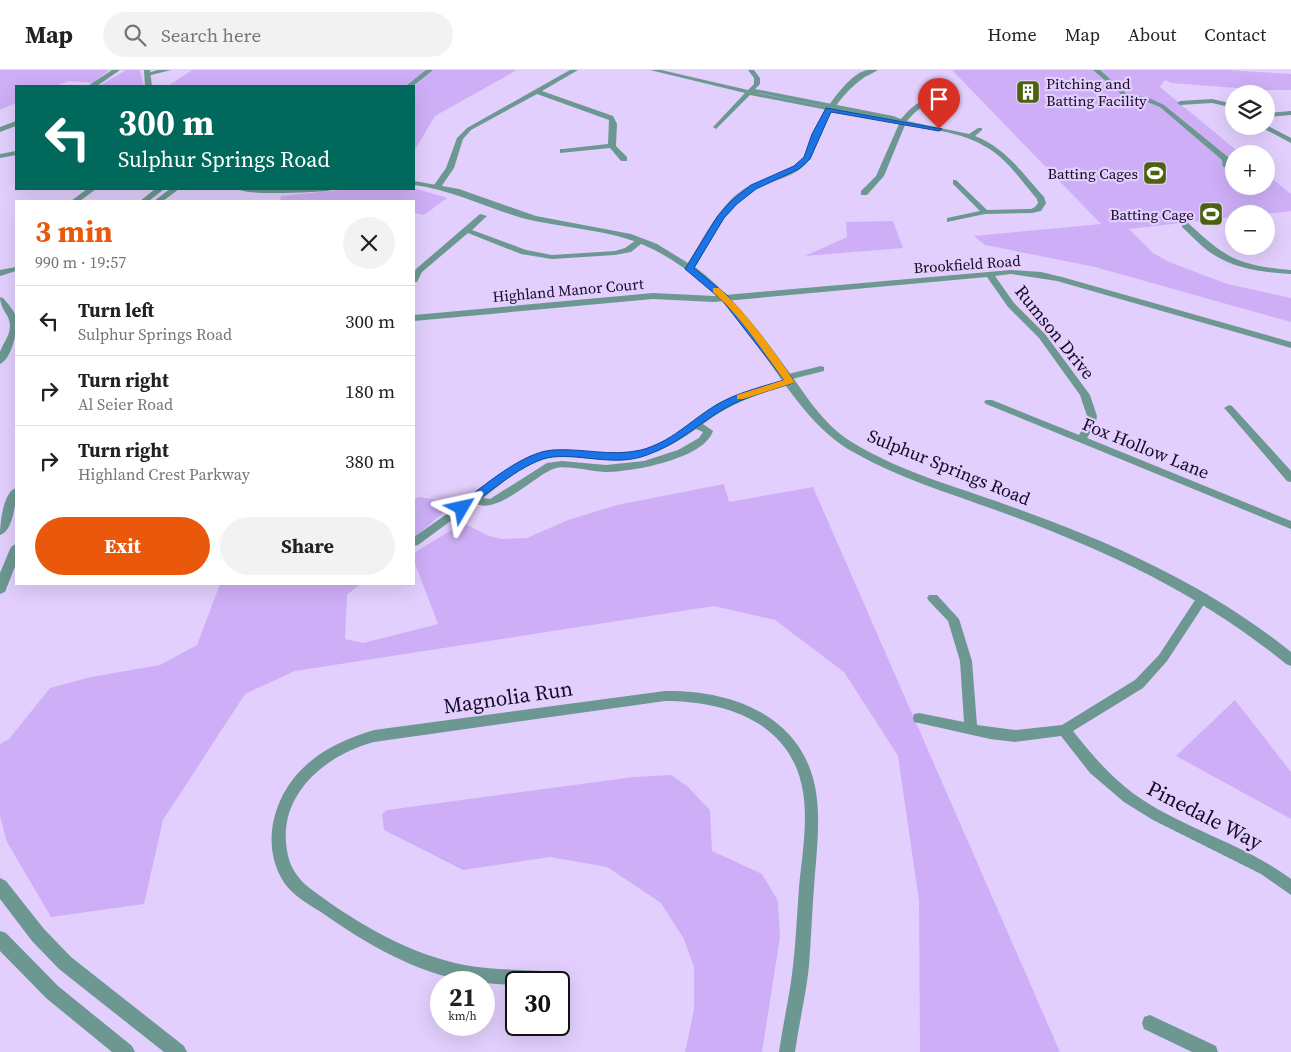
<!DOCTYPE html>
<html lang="en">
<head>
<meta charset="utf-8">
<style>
  :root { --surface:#fff; --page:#f2f2f2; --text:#222; --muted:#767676; --line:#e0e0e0; --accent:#ea580c }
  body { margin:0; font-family:"Source Serif 4",serif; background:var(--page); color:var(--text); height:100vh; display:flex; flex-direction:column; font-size:19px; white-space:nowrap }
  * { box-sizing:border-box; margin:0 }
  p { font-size:16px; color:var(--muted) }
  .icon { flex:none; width:28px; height:28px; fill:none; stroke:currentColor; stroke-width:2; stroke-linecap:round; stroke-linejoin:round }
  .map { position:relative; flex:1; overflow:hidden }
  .side { position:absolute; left:15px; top:130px; width:400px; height:385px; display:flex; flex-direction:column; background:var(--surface); border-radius:0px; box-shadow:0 5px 20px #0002 }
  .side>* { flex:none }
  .banner { position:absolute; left:15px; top:15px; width:400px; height:105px; border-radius:0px; box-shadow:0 5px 20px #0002; background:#00695c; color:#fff; overflow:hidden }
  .buttons { position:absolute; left:1225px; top:15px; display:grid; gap:10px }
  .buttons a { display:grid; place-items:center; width:50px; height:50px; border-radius:50%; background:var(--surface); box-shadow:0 5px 20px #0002; font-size:25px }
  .speed { position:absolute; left:430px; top:901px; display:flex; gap:10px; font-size:25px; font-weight:700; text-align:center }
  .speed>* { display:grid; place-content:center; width:65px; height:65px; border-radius:50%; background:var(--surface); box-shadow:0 5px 20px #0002; line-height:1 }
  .speed small { font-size:12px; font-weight:400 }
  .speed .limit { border:2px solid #111; border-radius:8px; background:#fff; color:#111 }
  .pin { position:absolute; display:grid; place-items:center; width:42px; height:42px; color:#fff; margin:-51px -21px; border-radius:50% 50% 50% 0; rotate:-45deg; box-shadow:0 0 5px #0007 }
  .pin .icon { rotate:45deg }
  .me { position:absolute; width:55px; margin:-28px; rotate:54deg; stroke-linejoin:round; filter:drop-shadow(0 0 4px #0008) }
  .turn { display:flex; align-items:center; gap:18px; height:105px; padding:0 20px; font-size:22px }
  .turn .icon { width:65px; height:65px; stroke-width:2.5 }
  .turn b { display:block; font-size:35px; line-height:42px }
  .round { display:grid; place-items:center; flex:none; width:52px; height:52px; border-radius:26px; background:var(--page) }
  .summary { display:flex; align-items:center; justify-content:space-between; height:85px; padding:0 20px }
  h1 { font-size:30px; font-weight:700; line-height:38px; color:var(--accent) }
  .action { display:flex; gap:10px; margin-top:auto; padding:10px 20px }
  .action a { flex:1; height:58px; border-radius:30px; background:var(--accent); color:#fff; font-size:20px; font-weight:700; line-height:58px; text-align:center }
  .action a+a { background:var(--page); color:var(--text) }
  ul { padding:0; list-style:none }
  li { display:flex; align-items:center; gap:15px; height:70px; padding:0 20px; border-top:1px solid var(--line) }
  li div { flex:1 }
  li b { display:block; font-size:19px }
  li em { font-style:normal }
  header { display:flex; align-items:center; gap:30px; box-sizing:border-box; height:70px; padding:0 25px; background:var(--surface); border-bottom:1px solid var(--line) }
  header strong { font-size:24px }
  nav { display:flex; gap:28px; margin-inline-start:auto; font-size:18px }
  .search { width:350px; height:45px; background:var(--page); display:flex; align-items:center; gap:12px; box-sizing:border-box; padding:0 18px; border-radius:28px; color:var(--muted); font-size:19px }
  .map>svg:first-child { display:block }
  .green { fill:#ceaff7 }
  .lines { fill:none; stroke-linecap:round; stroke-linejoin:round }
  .minor { fill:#6c9891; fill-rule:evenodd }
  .tertiary { fill:#6c9891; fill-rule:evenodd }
  .route { fill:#1a73e8; stroke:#114b97 }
  .slow { fill:#f59e0b }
  .labels { text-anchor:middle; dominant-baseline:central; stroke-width:4.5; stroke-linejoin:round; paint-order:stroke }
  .far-poi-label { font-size:15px; fill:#150823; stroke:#e2cffd; text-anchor:end }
  .far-street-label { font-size:15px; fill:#150823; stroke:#e2cffd }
  .street-label { font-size:18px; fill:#150823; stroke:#e2cffd }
  .near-street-label { font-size:21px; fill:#150823; stroke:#e2cffd }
</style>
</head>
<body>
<header>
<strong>Map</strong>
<div class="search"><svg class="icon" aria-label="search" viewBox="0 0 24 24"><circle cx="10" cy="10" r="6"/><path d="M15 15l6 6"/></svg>Search here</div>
<nav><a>Home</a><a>Map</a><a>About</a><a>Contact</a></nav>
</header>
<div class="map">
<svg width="1291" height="982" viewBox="0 0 1291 982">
  <rect width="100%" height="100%" fill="#e2cffd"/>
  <!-- green -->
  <path class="green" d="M0,0H109L93,13L69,11L56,16H16V33L0,40Z
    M126,0H140L144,16H99Z
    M192,0H517L435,46L416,78H414V16H168Z
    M952,0H1228L1291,4V20H1262L1171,13L1165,10L1160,17L1241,84H1234V116H1266V104L1291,124V141L1266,144H1234V147L1129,159L1153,183L1169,192L1227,214L1291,228V252L1095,197L985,175L974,166L1101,154Z
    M414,118L447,128L424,145L414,143V131H280L281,126L352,119Z
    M893,151L903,178L805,186L847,167L846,152Z
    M724,414L729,432L813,417L1060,982H920L919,831L898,686L844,602L775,550L714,536L295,601L245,624L163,750L144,834L51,847L7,772L0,746V674L9,669L50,618L91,607L160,595L197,575L220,514H360L347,525L345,569L363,573L438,554L414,491V483L463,453L489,466L502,469L527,468L568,450L617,435Z
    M419,427L454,433L414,468V429Z
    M1235,630L1291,702V749L1176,686Z
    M671,705L687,716L710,740L712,781L762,804L778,831L780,867L762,982H685L694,940V897L684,869L661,833L607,797L550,787L463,800L384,760L382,744L387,740L634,707Z"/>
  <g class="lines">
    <!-- minor -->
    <path class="minor" d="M158,0H171L147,6L144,4Z
      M570,0H578L542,21L613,46L617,54L616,76L627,87V91H621L610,78L560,83V79H563L608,74L609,50L537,24L471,60L463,69L454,98L441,117H435L434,115L446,98L457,68L467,58Z
      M650,0H661L748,20L754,14V8L748,0H754L760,8V14L755,19L893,46L901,49C910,38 922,27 937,28V30C924,35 916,40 907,51L969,64L978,58H982V60L975,66C1006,78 1023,104 1044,127L1046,133L1041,141L1032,143L985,144L947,152V148L980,141L953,114V110H956L987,140L1031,139L1035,137L1038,133L1037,129C1025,115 1014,99 999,86C973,64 938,60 905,55L884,106L867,125H861V121L876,106L899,54L750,25L716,59L713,57L714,56L745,23ZM757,23H758L852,42Z
      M1093,0H1100L1126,23L1149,28L1164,35L1228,87L1229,97H1223L1222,90L1160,37L1145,31L1122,25Z
      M1212,29L1234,34V38L1212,33L1180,35L1177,33L1180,31Z
      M1291,41V45L1266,47V43Z
      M1266,55L1291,68V73L1259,56Z
      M16,81V85L0,88V84Z
      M87,119H96L80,131H71Z
      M480,144L487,146L472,160L526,180L552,185L615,181L625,178L639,168L646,170L631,182L615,185L552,189L521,184L468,163L422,202L417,212H414V203L416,199Z
      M1182,153H1188C1227,189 1237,195 1291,200V204C1262,202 1233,199 1208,181C1199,174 1191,165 1182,157Z
      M16,197V201L0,206V200Z
      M1011,200L1041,202L1062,207L1291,272V278L1057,211L1011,204L995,206L1014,233L1045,264L1090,325L1097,346L1096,353L1087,368L1291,451V459L986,334L984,332L986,330H992L1079,365L1086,353L1087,346L1080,325L1039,268L1008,237L987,207L714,232L653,229L414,251V245L653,223L714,226Z
      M0,227L3,228C8,234 15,241 16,248C18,260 12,289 0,294C0,290 0,285 0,282C3,273 10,266 10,256C10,244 0,240 0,227Z
      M821,296L824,297V301L792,309L795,311L793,313C758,325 734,331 703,354L713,361C704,389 632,402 606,402C592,402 564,394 553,399C533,407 496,446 475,433L418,475L414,476V467L528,387L552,380L615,384L642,380L670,368L715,336L732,327L785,309L782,307L784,305ZM696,359L703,362L699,368L678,380L644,391L606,395L562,391L547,393L490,429L483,428C503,413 526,391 551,387C564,385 580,388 593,389C635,392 663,383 696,359Z
      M1229,335L1232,336L1291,401V412L1287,411L1226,340L1224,338Z
      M1203,523L1207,524L1209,527L1207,530L1167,591L1143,618L1073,661C1091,684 1110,706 1134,724C1183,759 1243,773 1291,809V825L1261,804L1153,750L1124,732L1090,703L1061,666L1015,672L990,669L919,653L914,652L913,648L914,644L919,643L964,652L960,591L948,551L929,531L927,528L929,525H937L959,549L972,591L977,655L1015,660L1062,655L1135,610L1159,585L1199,524Z
      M665,621C733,620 804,646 816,722C821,753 816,786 814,817C812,843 811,870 809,896C806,925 799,953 795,982H779C783,953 790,925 793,896C796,870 797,843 799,817C802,786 808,753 803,722C792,652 726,631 665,631L374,672C329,684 282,720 286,772C287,790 293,804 307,816C350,849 401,880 455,893C483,900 513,899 542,901L547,904L550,909L548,912H516V915C496,914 476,913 456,909C407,898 362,871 321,842C308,834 294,826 285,814C268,789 268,758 280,731C298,691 334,672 374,660Z
      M1150,945L1216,976L1218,982H1192L1144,959L1142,953L1144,947Z"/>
    <!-- tertiary -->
    <path class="tertiary" d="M112,0H120L97,16H88Z
      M144,0H150L152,16H145Z
      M426,0H433L413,16H406Z
      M878,0C874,3 867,5 862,9C844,22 829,43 820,63C815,74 815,85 806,94C793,108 771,110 755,119C726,135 711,171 695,197C731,224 760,261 786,298C805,324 822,353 850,371C901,403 962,418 1018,439C1116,474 1210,517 1291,582V596L1286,594C1203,526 1112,483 1012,446C959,426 904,411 855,383C804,356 774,293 738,249C706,212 666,178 617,166C586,158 553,156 522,148C484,137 453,120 414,115V111L459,119L536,146L631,164L657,174L688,193C705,166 721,131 749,116C766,107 787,105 801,91C808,83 808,72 813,63C821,45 847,4 867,0C871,0 875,0 878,0Z
      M16,51V56L0,62V57Z
      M155,119H164L149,131H140Z
      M170,119H179L163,131H154Z
      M238,119H332L328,121C312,122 248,126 238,119Z
      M16,418C17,429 13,462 0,465C0,454 3,422 16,418Z
      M16,474V494L5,522L0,524V503L10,479L12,476Z
      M0,808L6,811L44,859L71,887L184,976L187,982H164L59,899L32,871L0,829Z
      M0,861L6,863L58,916L132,976L135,982H112L46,928L0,881Z"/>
  </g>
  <!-- route -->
  <path class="route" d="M826,38L942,59L939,61L831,42L810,89L799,99L756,119L737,134L724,148L694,198L728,226L793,309V313C769,321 743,327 722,340C696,356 676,375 647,385C616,397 584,384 553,387C527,389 486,425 465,440H458L456,438L458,435C483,417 522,382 553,380C583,378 611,387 641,380C670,373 691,350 716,335C736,323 761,317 784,310L722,230L685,199L717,147L731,131L751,115L794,96L804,87L812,64Z"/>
  <!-- slow -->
  <path class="slow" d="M713,218H719C747,243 773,280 794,311L793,313L743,329H737V325L784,310C762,280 741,246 713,222Z"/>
  <!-- icons -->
  <defs>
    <symbol id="building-square" viewBox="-11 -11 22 22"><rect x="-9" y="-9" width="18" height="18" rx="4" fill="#4c620e" stroke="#e2cffd"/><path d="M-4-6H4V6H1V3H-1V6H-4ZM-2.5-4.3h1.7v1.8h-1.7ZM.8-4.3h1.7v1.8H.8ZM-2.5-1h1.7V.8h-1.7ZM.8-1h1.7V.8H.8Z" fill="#fff"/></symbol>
    <symbol id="stadium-square" viewBox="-11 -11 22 22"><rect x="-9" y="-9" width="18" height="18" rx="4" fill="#4c620e" stroke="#e2cffd"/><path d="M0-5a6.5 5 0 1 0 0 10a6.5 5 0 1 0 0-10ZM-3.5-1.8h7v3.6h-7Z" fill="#fff"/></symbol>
  </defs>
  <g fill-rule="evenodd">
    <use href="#building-square" x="1014" y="8" width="28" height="28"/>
    <use href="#stadium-square" x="1141" y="89" width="28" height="28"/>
    <use href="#stadium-square" x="1197" y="130" width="28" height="28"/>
  </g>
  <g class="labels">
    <!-- far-poi labels -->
    <g class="far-poi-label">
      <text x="1046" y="13" text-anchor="start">Pitching and<tspan x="1046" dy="17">Batting Facility</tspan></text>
      <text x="1138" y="103">Batting Cages</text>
      <text x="1194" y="144">Batting Cage</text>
    </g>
    <!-- far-street labels -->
    <g class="far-street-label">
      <text transform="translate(967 194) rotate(-4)">Brookfield Road</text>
      <text transform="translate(568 220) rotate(-5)">Highland Manor Court</text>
    </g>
    <!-- street labels -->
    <g class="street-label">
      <text transform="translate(1055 262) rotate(51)">Rumson Drive</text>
      <text transform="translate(1146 378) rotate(22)">Fox Hollow Lane</text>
      <text transform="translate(949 397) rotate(22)">Sulphur Springs Road</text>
    </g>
    <!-- near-street labels -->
    <g class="near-street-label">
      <text transform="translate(508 627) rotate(-8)">Magnolia Run</text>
      <text transform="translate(1205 745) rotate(27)">Pinedale Way</text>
    </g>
  </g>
</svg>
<div class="buttons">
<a><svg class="icon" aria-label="layers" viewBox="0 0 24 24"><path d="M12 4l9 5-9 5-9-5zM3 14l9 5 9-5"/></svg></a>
<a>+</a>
<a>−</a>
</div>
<div class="speed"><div>21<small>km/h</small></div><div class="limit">30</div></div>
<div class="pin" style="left:939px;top:59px;background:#d93025"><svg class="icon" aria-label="arrive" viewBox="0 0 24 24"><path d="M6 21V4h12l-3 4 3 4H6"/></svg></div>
<svg class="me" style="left:462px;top:438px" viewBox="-20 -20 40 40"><path d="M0-17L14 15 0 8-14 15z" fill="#1a73e8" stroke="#fff" stroke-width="4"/></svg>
<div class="banner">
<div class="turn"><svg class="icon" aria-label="left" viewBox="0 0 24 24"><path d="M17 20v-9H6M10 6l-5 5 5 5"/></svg><div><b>300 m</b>Sulphur Springs Road</div></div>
</div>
<section class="side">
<div class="summary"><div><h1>3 min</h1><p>990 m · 19:57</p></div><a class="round"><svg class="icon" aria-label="close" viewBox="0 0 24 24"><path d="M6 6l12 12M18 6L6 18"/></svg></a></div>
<ul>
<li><svg class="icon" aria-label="left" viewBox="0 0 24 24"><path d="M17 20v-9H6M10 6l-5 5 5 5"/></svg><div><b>Turn left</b><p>Sulphur Springs Road</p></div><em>300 m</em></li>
<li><svg class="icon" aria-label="right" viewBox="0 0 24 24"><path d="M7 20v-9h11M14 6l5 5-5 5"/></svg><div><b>Turn right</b><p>Al Seier Road</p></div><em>180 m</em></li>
<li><svg class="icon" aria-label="right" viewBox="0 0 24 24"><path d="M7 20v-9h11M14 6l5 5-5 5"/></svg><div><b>Turn right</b><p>Highland Crest Parkway</p></div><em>380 m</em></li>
</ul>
<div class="action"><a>Exit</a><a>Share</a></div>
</section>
</div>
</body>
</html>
